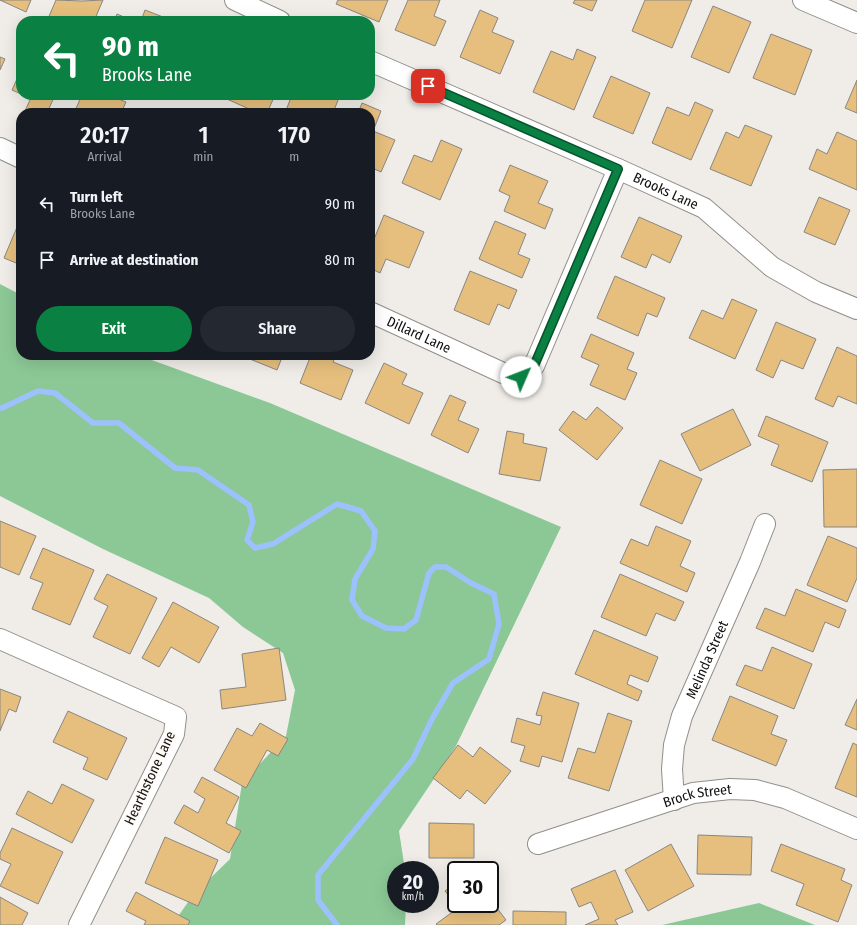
<!DOCTYPE html>
<html lang="en">
<head>
<meta charset="utf-8">
<style>
  :root { --surface:#171b24; --page:#242831; --text:#f1f3f6; --muted:#9ea1a6; --accent:#0b8043 }
  body { margin:0; font-family:"Fira Sans Condensed",sans-serif; background:var(--page); color:var(--text); height:100vh; display:flex; flex-direction:column; font-size:15px; white-space:nowrap }
  * { box-sizing:border-box; margin:0 }
  p { font-size:13px; color:var(--muted) }
  .icon { flex:none; width:22px; height:22px; fill:none; stroke:currentColor; stroke-width:2; stroke-linecap:round; stroke-linejoin:round }
  .map { position:relative; flex:1; overflow:hidden }
  .details { position:absolute; left:16px; top:108px; width:359px; height:252px; display:flex; flex-direction:column; background:var(--surface); border-radius:16px; box-shadow:0 4px 16px #0002 }
  .details>* { flex:none }
  .top-card { position:absolute; left:16px; top:16px; width:359px; height:84px; border-radius:16px; box-shadow:0 4px 16px #0002; background:#0b8043; color:#fff; overflow:hidden }
  .speed { position:absolute; left:387px; top:861px; display:flex; gap:8px; font-size:20px; font-weight:700; text-align:center }
  .speed>* { display:grid; place-content:center; width:52px; height:52px; border-radius:50%; background:var(--surface); box-shadow:0 4px 16px #0002; line-height:1 }
  .speed small { font-size:10px; font-weight:400 }
  .speed .limit { border:2px solid #111; border-radius:6px; background:#fff; color:#111 }
  .pin { position:absolute; display:grid; place-items:center; width:34px; height:34px; color:#fff; margin:-17px; border-radius:8px; box-shadow:0 2px 6px #0006 }
  .me { position:absolute; width:44px; margin:-22px; rotate:46deg; stroke-linejoin:round; filter:drop-shadow(0 0 3px #0008) }
  .turn { display:flex; align-items:center; gap:14px; height:84px; padding:0 20px; font-size:18px }
  .turn .icon { width:52px; height:52px; stroke-width:2.5 }
  .turn b { display:block; font-size:28px; line-height:34px }
  .eta { display:flex; justify-content:space-evenly; align-items:center; height:68px; text-align:center }
  .eta b { font-size:24px; font-weight:600; line-height:28px }
  .cta { display:flex; gap:8px; margin-top:auto; padding:8px 20px }
  .cta a { flex:1; height:46px; border-radius:24px; background:var(--accent); color:#fff; font-size:16px; font-weight:600; line-height:46px; text-align:center }
  .cta a+a { background:var(--page); color:var(--text) }
  ul { padding:0; list-style:none }
  li { display:flex; align-items:center; gap:12px; height:56px; padding:0 20px }
  li div { flex:1 }
  li b { display:block; font-size:15px }
  li em { font-style:normal }
  .map>svg:first-child { display:block }
  .forest { fill:#8cc896 }
  .lines { fill:none; stroke-linecap:round; stroke-linejoin:round }
  .stream { stroke:#9dc1fd; stroke-width:5.5 }
  .building { fill:#e6bf7e; stroke:#898682 }
  .minor-casing { stroke:#928f8b; stroke-width:22 }
  .minor { stroke:#fff; stroke-width:20 }
  .route-casing { stroke:#07532c; stroke-width:10 }
  .route { stroke:#0b8043; stroke-width:7 }
  .labels { text-anchor:middle; dominant-baseline:central; stroke-width:3.5; stroke-linejoin:round; paint-order:stroke }
  .street-label { font-size:14px; fill:#11100e; stroke:#fdfaf6 }
</style>
</head>
<body>
<div class="map">
<svg width="857" height="925" viewBox="0 0 857 925">
  <rect width="100%" height="100%" fill="#f0ede8"/>
  <!-- forest -->
  <path class="forest" d="M0,284L21,295V355H138L270,403L561,527L456,746L399,831L405,870H396V904H406L405,925H172L193,895L230,859L242,783L286,736L295,690L283,653L243,627L209,598L103,549L0,496Z
    M759,903L815,925H662Z"/>
  <g class="lines">
    <!-- stream -->
    <path class="stream" d="M0,408H2L38,391L55,393L93,423H119L175,468L198,470L249,505L253,522L247,540L255,548L273,544L337,504L361,511L375,531L373,549L355,579L352,600L362,616L386,628L404,629L416,620L429,573L435,567H446L471,583L494,594L499,624L489,659L453,683L432,719L413,759L318,875V900L337,925"/>
  </g>
  <!-- building -->
  <path class="building" d="M0,0H31L26,12Z
    M56,0L82,1L103,0L94,21H47Z
    M338,0H388L379,22L336,4Z
    M408,0H440L434,16L446,21L435,46L395,30Z
    M575,0H597L592,11L573,3Z
    M645,0H692L672,48L632,31Z
    M713,6L751,22L729,73L691,57Z
    M145,10L163,17L162,21H141Z
    M480,10L498,18L492,32L514,41L500,74L460,57Z
    M117,14L133,21H114Z
    M771,34L812,50L795,95L753,78Z
    M577,49L596,57L574,110L533,92L551,51L573,60Z
    M0,57L5,59L0,70Z
    M21,70V94L12,90Z
    M611,76L650,93L633,134L593,117Z
    M857,80V113L845,108Z
    M23,95H55L47,113H24L31,98Z
    M82,95H109L126,102L121,113H74Z
    M218,95H275L267,113H258Z
    M292,95H307L315,99L317,95H340L333,113H285Z
    M695,102L713,110L691,160L652,143L667,107L689,116Z
    M362,103L381,111L373,131L395,140L381,172L370,167V113H358Z
    M145,109L154,113H144Z
    M745,125L772,136L751,186L710,169L726,132L739,138Z
    M837,132L857,141V190L809,169L817,149L827,154Z
    M441,140L462,149L440,200L402,183L414,155L432,162Z
    M510,165L548,181L538,203L553,209L545,229L504,211L510,196L499,191Z
    M819,197L850,210L835,245L804,232Z
    M384,215L424,232L409,268L386,259L380,273L370,268V249Z
    M639,217L682,236L670,263L652,254L646,268L621,257Z
    M20,220H21V265L4,258Z
    M495,221L526,234L518,254L530,259L522,278L479,259Z
    M470,271L517,290L509,309L498,304L489,325L454,310Z
    M615,276L665,298L657,317L647,313L638,336L597,318Z
    M732,299L757,310L735,359L689,338L702,310L723,319Z
    M776,322L816,339L803,369L781,360L773,378L756,370Z
    M591,334L634,353L627,369L637,373L625,400L590,385L599,365L581,357Z
    M837,347L857,356V404L838,396L833,407L815,399Z
    M240,355H283L277,370Z
    M311,355H336L333,362L353,370L341,400L300,383Z
    M384,363L407,374L402,384L423,393L409,424L365,403Z
    M450,395L466,402L458,420L479,429L468,453L431,435Z
    M597,407L623,428L597,460L559,430L573,411L586,420Z
    M733,409L751,445L700,471L681,434Z
    M766,416L828,442L812,482L771,465L779,445L758,436Z
    M507,431L524,434L523,443L547,448L540,481L499,474Z
    M660,460L702,479L682,524L640,505Z
    M857,469V527H824L823,470Z
    M0,521L36,536L19,575L0,567Z
    M656,526L691,541L680,566L695,573L687,592L620,563L631,539L648,546Z
    M828,536L857,548V578L847,602L807,585Z
    M43,548L94,570L70,625L32,609L43,583L30,578Z
    M107,574L157,598L130,654L93,637L108,606L94,599Z
    M620,574L684,602L675,621L656,613L646,636L601,617Z
    M796,589L846,610L839,628L825,622L813,652L756,628L765,608L785,616Z
    M173,602L219,627L199,663L171,647L159,667L142,658Z
    M594,630L658,657L648,682L630,675L627,684L642,691L638,701L575,674Z
    M772,647L812,664L794,709L736,685L745,665L762,671Z
    M279,648L286,700L222,709L220,690L246,687L242,654Z
    M0,689L21,697L16,712L9,709L0,731Z
    M543,692L579,703L562,762L542,756L539,767L520,761L525,746L511,742L517,718L540,725L542,716L536,715Z
    M730,696L778,716L771,734L787,740L776,766L712,740Z
    M857,699V730L845,725Z
    M68,711L127,738L107,780L83,769L88,758L53,742Z
    M608,713L632,721L609,791L568,778L578,748L595,753Z
    M260,723L288,739L278,756L267,750L246,788L214,770L237,728L252,736Z
    M853,743L857,745V797L835,788Z
    M458,745L473,757L480,747L511,771L485,804L467,790L460,799L433,778Z
    M202,777L239,797L226,823L241,831L229,853L174,823L184,805L198,813L205,799L194,792Z
    M62,784L94,800L72,843L16,814L28,791L52,804Z
    M429,823L474,824V858H429Z
    M12,828L63,852L38,904L0,886L11,864L0,859V853Z
    M698,835L752,837L751,875L697,874Z
    M165,837L218,860L198,906L145,883Z
    M671,844L694,886L648,911L625,870Z
    M781,844L845,869L841,880L852,885L838,922L796,905L804,884L771,871Z
    M615,870L633,912L615,920L618,925H585L599,919L591,902L579,907L571,889Z
    M456,883V904H490V899L506,920L499,925H437L436,924L458,908L445,891Z
    M136,892L190,921L188,925H144L146,921L126,911Z
    M0,897L28,913L22,925H0Z
    M513,911L566,912V925H513Z"/>
  <g class="lines">
    <defs>
      <g id="minor">
        <path d="M235,0L280,21"/>
        <path d="M803,0L857,23"/>
        <path id="s1" d="M370,61L618,169L704,208L772,267L816,292L857,309"/>
        <path d="M0,148L21,158"/>
        <path id="s2" d="M370,312L503,373L521,377L534,366L618,169"/>
        <path d="M0,639L176,717L174,734L79,925"/>
        <path id="s3" d="M674,800L672,769L674,745L682,716L750,562L765,524"/>
        <path id="s4" d="M538,844L693,793L730,789L755,790L785,798L857,829"/>
      </g>
    </defs>
    <!-- minor casing -->
    <use href="#minor" class="minor-casing"/>
    <!-- minor -->
    <use href="#minor" class="minor"/>
  </g>
  <g class="lines">
    <defs>
      <path id="route" d="M428,86L618,169L534,366L521,377"/>
    </defs>
    <!-- route casing -->
    <use href="#route" class="route-casing"/>
    <!-- route -->
    <use href="#route" class="route"/>
  </g>
  <g class="labels">
    <!-- street labels -->
    <g class="street-label">
      <text stroke="none"><textPath href="#s1" startOffset="323">Brooks Lane</textPath></text>
      <text stroke="none"><textPath href="#s2" startOffset="54">Dillard Lane</textPath></text>
      <text stroke="none"><textPath href="#s3" startOffset="147">Melinda Street</textPath></text>
      <text transform="translate(150 778) rotate(-65)">Hearthstone Lane</text>
      <text stroke="none"><textPath href="#s4" startOffset="167">Brock Street</textPath></text>
    </g>
  </g>
</svg>
<div class="speed"><div>20<small>km/h</small></div><div class="limit">30</div></div>
<div class="pin" style="left:428px;top:86px;background:#d93025"><svg class="icon" aria-label="arrive" viewBox="0 0 24 24"><path d="M6 21V4h12l-3 4 3 4H6"/></svg></div>
<svg class="me" style="left:521px;top:377px" viewBox="-20 -20 40 40"><circle r="19" fill="#fff"/><path d="M0-13L10 11 0 6-10 11z" fill="#0b8043"/></svg>
<div class="top-card">
<div class="turn"><svg class="icon" aria-label="left" viewBox="0 0 24 24"><path d="M17 20v-9H6M10 6l-5 5 5 5"/></svg><div><b>90 m</b>Brooks Lane</div></div>
</div>
<section class="details">
<div class="eta">
<div><b>20:17</b><p>Arrival</p></div>
<div><b>1</b><p>min</p></div>
<div><b>170</b><p>m</p></div>
</div>
<ul>
<li><svg class="icon" aria-label="left" viewBox="0 0 24 24"><path d="M17 20v-9H6M10 6l-5 5 5 5"/></svg><div><b>Turn left</b><p>Brooks Lane</p></div><em>90 m</em></li>
<li><svg class="icon" aria-label="arrive" viewBox="0 0 24 24"><path d="M6 21V4h12l-3 4 3 4H6"/></svg><div><b>Arrive at destination</b></div><em>80 m</em></li>
</ul>
<div class="cta"><a>Exit</a><a>Share</a></div>
</section>
</div>
</body>
</html>
